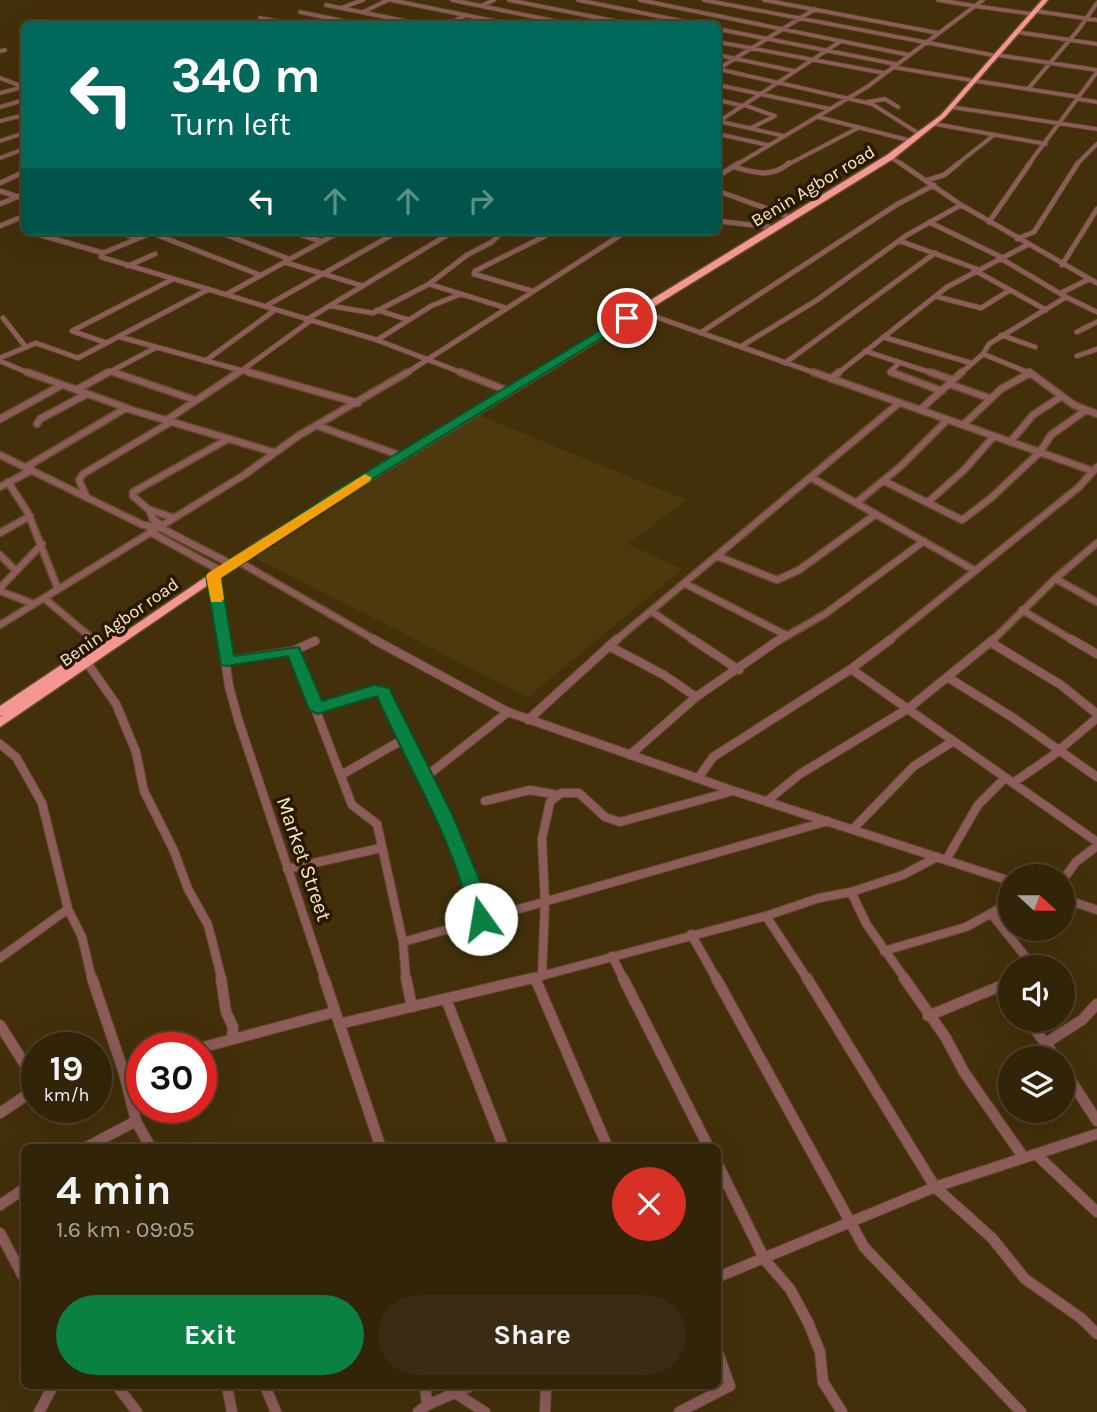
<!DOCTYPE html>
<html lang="en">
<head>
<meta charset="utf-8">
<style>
  :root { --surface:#322408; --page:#3a2c12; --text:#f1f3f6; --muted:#a8a49c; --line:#4d4129; --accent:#0b8043 }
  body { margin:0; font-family:Karla,sans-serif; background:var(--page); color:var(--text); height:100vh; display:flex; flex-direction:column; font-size:26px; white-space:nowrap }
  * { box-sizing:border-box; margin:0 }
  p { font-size:23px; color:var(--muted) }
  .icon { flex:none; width:38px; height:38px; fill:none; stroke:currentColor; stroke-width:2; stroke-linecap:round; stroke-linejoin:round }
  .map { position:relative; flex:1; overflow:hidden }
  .sheet { position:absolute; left:21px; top:1144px; width:700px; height:245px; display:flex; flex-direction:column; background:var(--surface); border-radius:10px; box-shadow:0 7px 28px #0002,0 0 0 2px var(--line) }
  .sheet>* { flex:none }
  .guide { position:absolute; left:21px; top:21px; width:700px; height:214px; border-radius:10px; box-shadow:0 7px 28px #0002,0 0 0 2px var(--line); background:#00695c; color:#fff; overflow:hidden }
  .needle { width:46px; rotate:111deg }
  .buttons { position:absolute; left:998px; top:864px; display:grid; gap:14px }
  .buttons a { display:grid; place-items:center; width:77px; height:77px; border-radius:50%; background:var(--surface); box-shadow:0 7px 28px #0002,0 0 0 2px var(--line); font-size:35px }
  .speed { position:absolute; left:21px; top:1032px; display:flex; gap:14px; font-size:35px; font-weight:700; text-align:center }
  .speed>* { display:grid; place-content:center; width:91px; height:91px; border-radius:50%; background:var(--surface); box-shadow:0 7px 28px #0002,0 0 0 2px var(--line); line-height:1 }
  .speed small { font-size:18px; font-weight:400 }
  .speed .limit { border:10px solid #d22; background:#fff; color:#111 }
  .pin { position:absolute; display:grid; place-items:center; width:60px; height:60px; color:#fff; margin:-30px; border:4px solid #fff; border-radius:50%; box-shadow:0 2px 7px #0007 }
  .me { position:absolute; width:77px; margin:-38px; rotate:347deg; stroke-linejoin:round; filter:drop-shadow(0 0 5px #0008) }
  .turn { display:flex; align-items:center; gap:24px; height:147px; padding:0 35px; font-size:32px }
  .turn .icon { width:91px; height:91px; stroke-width:2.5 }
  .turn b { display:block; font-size:49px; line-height:60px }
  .lanes { display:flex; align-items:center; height:66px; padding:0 35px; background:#0003; justify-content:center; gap:35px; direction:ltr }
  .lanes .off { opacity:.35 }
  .round { display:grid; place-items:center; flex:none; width:74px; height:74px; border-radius:37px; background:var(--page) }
  .head { display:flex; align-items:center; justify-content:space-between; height:119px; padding:0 35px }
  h1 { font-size:42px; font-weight:700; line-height:52px }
  .action { display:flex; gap:14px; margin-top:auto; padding:14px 35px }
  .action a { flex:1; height:80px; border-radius:42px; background:var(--accent); color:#fff; font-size:28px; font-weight:700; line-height:80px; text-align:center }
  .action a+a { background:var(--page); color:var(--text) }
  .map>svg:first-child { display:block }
  .built { fill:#4e390e }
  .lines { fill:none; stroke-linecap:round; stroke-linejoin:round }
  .street-far4-casing { stroke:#614d29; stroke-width:5 }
  .street-far3-casing { stroke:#614d29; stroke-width:6 }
  .street-far2-casing { stroke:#614d29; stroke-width:9 }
  .street-far1-casing { stroke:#614d29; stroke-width:10 }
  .street-casing { stroke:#614d29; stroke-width:12 }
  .highway-casing { stroke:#614d29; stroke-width:3 }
  .street-far4 { stroke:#8c5b5a; stroke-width:3.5 }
  .street-far3 { stroke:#8c5b5a; stroke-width:4.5 }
  .street-far2 { stroke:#8c5b5a; stroke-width:6 }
  .street-far1 { stroke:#8c5b5a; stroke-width:8 }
  .street { stroke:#8c5b5a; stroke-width:10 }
  .highway { fill:#f59694; fill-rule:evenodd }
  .route { fill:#0b8043; stroke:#07532c; stroke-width:2 }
  .slow { fill:#f59e0b }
  .labels { text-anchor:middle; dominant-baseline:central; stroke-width:7; stroke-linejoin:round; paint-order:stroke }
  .far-street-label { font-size:18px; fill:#fce8c7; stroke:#271900 }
  .street-label { font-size:21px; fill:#fce8c7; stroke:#271900 }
</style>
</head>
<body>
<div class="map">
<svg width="1097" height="1412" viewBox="0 0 1097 1412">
  <rect width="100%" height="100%" fill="#43300b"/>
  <!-- built -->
  <path class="built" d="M478,415L686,500L628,544L682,569L528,697L255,558Z"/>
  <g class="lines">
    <defs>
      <path id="street-far4" d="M391,0L509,24
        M452,0L569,24
        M509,0L630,24
        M578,0L697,24
        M640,0L909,55
        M704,0L992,55
        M764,0L938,33
        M938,0L975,6
        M983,0L975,6L1033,14
        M326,5L420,24
        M481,6L494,0
        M341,8L363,0
        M1035,11L1097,20
        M300,12L358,24
        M363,12L388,0
        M260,18L293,24
        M448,24L466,15
        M718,29L895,64
        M1017,32L1097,44
        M718,42L884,73
        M0,51L5,50
        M718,55L794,71
        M997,55L1097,70
        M892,67L970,80
        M718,69L872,104L918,133
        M718,69L815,9
        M0,78L24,87
        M976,81L1079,97
        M718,85L830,109
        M1028,89L1079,29L1097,3
        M0,93L23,87
        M1078,99L1097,102
        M718,100L743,106
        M867,102L885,99L898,107
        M744,105L775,116L751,128
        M0,107L24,100
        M951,107L1097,129
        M818,117L908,140
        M0,121L24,115
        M718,121L784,136
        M718,122L841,41
        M935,124L1046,144
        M718,134L768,145
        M0,141L24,133
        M890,157L903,165
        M0,158L24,149
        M736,165L867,87L975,6
        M787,165L858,128
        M956,165L994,135
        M1028,165L1097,72
        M1076,165L1097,144"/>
      <path id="street-far3" d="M900,163L961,205L1097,283
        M734,167C755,173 772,178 789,163
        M718,176L739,163
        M928,180L944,175L959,163
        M0,183L24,172
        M0,191L19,197
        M718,191L787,216
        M0,204L24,194
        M718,221L769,227
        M929,222L1001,257
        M989,222L1030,163
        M0,226L24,216
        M42,231L37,234L103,253
        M116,231L135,238
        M156,231L103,253L101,257L377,340L465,374
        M216,231L289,259
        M289,231L320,241
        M152,233L260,275
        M1017,239L1034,232L1078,163
        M900,241L977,269
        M284,262L363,286
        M1062,265L1097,209
        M128,266L155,254
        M974,270L1046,310
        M429,284L506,308
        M532,291L474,274L475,271L555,231
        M1061,293L1089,279
        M227,294L341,231
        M938,297L981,308L1010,290
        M1066,297L1097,312
        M266,306L399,231
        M331,306L373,313L429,284L467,255L492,242L503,231
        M377,310L409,320
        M639,311L818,374
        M3,318L25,346
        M306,320L454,231
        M1077,332L1097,322
        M700,333L896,205L934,185
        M1001,335L1035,347
        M120,337L254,374
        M883,337L971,363
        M377,340L431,306L461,294
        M107,343L72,331L171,280
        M740,347L817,300L907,235L961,205
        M865,351L935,374
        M983,354L1032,374
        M1077,356L1097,349
        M0,358L36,343L78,358L209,289
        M0,361L31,374
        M205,361L275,310
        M785,363L935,253
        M112,372L118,374
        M106,374L155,348
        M237,374L310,321
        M405,374L627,231
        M837,374L947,287L1027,245
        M896,374L890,372L899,363
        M960,374L983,354L989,344L1066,297L1000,258
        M1027,374L1030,373"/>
      <path id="street-far2" d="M27,372L135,411L273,452
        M113,372L195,400
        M248,372L358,403
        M460,372L503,389
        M813,372L1093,471
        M891,372L942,391
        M930,372L953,380
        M1029,372L1074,405L1097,414
        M831,379L839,372
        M949,384L989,398
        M76,390L109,372
        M920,410L962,372
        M0,419L60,386
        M165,421L239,372
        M37,424L40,419L87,394
        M963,425L1001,389L1030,373
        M318,426L396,454
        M1010,442L1033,415L1062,396
        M0,455L143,525L159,527L231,564
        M26,467L126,408
        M812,478L974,570
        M884,481L962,520L991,498L1040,452L1051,435L1086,410
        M8,482L28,513L58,589
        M0,487L32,470
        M86,496L79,480L83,474L169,423
        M928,502L964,470L994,436
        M856,503L901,466L947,420
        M149,510L153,519L161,525
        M174,518L148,509L133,496V492L228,439
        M151,529L150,532L221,571
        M0,533L30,516
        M0,555L15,570
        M717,556L777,580L799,570L876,514
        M236,560L377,641
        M213,576L222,641
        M1056,579L1097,602
        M684,583L786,635
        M0,588L42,544
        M0,591L34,604
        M44,598L95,641
        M1022,610L1074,641
        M651,611L695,641
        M0,625L244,475L298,436L408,372
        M615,641L899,403
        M778,641L825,614L924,541
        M888,641L1079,487L1097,467
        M992,641L1056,578L1097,543"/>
      <path id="street-far1" d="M93,639L100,645
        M222,639L229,686L238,719L325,980
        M373,639L508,712L734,791L1010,881
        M692,639L739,670
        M1071,639L1097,654
        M990,642L1061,685L1097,714
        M609,646L664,675L696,697
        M293,651L352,805L377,824L403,942L406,980
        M227,661L293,651L315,641
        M88,664L116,704L136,752L144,791L174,851L188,889L208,925L222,980
        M851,669L1097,842
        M947,677L1012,717L1097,777
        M317,709L374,690L383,691L461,855L481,919
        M528,720L617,639
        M0,744L16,757L42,803L68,909L82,937L92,980
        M630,755L696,697L780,639
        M343,774L404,739
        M699,777L713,757L851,669L891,639
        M424,778L508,712
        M1013,783L1052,756L1097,718
        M485,801L530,790L558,795
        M767,801L800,774L909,708L994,639
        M853,829L914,766L952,742
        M946,860L978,805L1005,778
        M287,869L381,848
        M1062,881L1076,862L1097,846
        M851,892L867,925L906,980
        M1062,898L1097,910
        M766,916L808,980
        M993,916L1025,956L1028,962L1024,968
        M691,934L717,980
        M403,942L828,821
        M884,951L966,927L1010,903
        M612,956L624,980
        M0,958L68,909
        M542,976L545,903L542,839L550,802L561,793H579L605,817L620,822L733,791
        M526,980L766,916L819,898L851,892L903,875L937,857"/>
      <path id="street" d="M92,978L124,1073L136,1121L151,1148
        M221,978L226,1012L233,1027L232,1037
        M324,978L381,1148
        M406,978L412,1007
        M535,978L608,1148
        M623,978L709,1148
        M716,978L864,1247L1021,1412
        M807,978L935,1187L992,1238L1025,1279L1081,1318L1097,1334
        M904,978L946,1038L964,1072L1024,1158
        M1000,986L1010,998
        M446,999L504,1148
        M928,1016L1010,982
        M1028,1020L1057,1059
        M339,1024L533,978
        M0,1025L27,1068L31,1092L0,1113
        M1046,1043L1082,1020L1097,1004
        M200,1048L335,1012
        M1062,1067L1097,1121
        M124,1073L142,1067
        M85,1148L136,1121
        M1037,1155L1097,1212
        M718,1165L765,1260L790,1289L808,1322L820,1352L823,1382L842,1412
        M0,1205L24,1189
        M0,1233L24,1278
        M718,1277L935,1187L1097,1134
        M117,1386L137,1412
        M227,1386L232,1412
        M265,1386L276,1412
        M425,1386L427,1405
        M455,1393L485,1412
        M39,1412L53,1386
        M418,1412L427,1405L471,1386
        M545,1412L546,1386
        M679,1412L730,1386L718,1353"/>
      <path id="highway" d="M1042,0H1048L945,117L893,159L268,544L0,727V717L3,715L0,716V706L115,629H123L125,632L260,540L887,155L941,115Z"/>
    </defs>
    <!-- street-far4 casing -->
    <use href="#street-far4" class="street-far4-casing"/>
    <!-- street-far3 casing -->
    <use href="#street-far3" class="street-far3-casing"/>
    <!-- street-far2 casing -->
    <use href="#street-far2" class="street-far2-casing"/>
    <!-- street-far1 casing -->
    <use href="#street-far1" class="street-far1-casing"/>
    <!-- street casing -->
    <use href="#street" class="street-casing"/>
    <!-- highway casing -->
    <use href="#highway" class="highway-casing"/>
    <!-- street-far4 -->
    <use href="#street-far4" class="street-far4"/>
    <!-- street-far3 -->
    <use href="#street-far3" class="street-far3"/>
    <!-- street-far2 -->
    <use href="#street-far2" class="street-far2"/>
    <!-- street-far1 -->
    <use href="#street-far1" class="street-far1"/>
    <!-- street -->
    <use href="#street" class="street"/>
    <!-- highway -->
    <use href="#highway" class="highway"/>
  </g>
  <!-- route -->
  <path class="route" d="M627,314L631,315V320L345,496L221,578L234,656L299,647L322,701L374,685L389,688L452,814L482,886L490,919L487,924H474L471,919C454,839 409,770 377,696L317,714L309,709L288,656L227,666L221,665L206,576L335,491Z"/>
  <!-- slow -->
  <path class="slow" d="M365,474L372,478L370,481L221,578L224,599L221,602H211L206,576L208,573Z"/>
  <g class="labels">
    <!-- far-street labels -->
    <g class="far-street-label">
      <text transform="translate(813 186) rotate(-31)">Benin Agbor road</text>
      <text transform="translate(119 622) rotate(-35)">Benin Agbor road</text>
    </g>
    <!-- street labels -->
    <g class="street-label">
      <text transform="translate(304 859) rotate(71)">Market Street</text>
    </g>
  </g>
</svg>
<div class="buttons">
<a><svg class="needle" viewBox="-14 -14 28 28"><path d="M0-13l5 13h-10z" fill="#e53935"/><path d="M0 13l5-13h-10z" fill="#a8a49c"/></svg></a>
<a><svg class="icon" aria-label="sound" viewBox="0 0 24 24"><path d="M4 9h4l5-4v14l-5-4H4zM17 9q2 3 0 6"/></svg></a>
<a><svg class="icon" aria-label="layers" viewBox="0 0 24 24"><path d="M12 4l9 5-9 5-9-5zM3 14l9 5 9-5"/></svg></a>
</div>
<div class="speed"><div>19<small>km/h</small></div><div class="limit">30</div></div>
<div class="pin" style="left:627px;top:318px;background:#d93025"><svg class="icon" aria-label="arrive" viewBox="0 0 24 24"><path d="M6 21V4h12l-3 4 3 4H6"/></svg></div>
<svg class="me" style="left:481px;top:919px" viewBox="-20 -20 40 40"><circle r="19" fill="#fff"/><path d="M0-13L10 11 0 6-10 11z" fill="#0b8043"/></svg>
<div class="guide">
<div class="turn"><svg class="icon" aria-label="left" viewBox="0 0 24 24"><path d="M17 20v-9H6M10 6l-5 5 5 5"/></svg><div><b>340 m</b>Turn left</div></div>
<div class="lanes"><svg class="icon" aria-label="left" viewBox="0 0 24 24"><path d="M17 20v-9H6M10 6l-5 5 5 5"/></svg><svg class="icon off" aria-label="ahead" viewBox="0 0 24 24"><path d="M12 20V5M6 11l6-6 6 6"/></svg><svg class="icon off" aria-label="ahead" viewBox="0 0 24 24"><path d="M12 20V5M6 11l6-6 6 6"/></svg><svg class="icon off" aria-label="right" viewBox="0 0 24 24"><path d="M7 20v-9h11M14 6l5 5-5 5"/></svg></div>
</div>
<section class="sheet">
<div class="head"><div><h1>4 min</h1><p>1.6 km · 09:05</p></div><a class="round" style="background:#d93025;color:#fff"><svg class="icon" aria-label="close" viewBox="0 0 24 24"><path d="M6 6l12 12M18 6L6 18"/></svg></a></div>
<div class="action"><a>Exit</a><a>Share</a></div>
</section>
</div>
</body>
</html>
